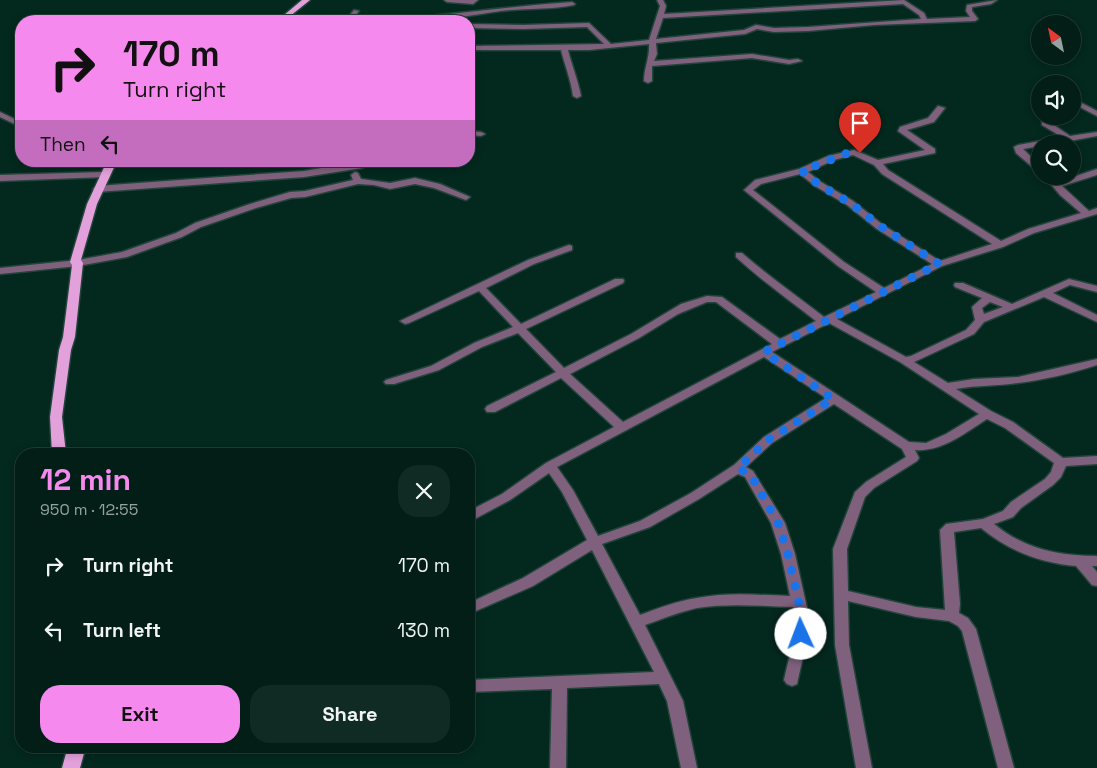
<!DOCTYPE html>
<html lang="en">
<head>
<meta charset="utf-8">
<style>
  :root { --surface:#021e16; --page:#102b23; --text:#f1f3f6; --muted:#96a2a1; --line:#233c35; --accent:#f689ee }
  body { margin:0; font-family:"Space Grotesk",sans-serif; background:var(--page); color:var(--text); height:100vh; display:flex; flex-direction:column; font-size:19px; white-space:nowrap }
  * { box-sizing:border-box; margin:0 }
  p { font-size:16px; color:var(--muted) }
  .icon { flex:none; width:28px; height:28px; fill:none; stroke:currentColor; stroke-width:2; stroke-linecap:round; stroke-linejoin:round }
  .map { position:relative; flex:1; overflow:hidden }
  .panel { position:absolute; left:15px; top:448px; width:460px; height:305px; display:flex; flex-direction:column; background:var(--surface); border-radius:20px; box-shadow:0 2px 8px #0003,0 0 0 1px var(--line) }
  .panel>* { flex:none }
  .banner { position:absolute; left:15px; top:15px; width:460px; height:152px; border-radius:20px; box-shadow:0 2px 8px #0003,0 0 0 1px var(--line); background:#f689ee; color:#111; overflow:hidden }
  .needle { width:32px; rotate:327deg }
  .controls { position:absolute; left:1031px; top:15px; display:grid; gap:10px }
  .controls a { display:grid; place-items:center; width:50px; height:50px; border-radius:50%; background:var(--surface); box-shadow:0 2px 8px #0003,0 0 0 1px var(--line); font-size:25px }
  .pin { position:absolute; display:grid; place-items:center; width:42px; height:42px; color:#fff; margin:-51px -21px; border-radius:50% 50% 50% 0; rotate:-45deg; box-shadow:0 0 5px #0007 }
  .pin .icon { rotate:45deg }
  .me { position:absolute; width:55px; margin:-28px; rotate:358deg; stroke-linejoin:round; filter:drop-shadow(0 0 4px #0008) }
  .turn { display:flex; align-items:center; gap:18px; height:105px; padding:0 25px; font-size:22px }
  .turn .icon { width:65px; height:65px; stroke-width:2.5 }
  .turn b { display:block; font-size:35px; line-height:42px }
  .then { display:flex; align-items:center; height:48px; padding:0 25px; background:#0003; gap:10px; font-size:19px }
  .round { display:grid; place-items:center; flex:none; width:52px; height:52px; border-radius:20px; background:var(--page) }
  .summary { display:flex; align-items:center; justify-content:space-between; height:85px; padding:0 25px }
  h1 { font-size:30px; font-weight:800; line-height:38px; color:var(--accent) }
  .primary-button { display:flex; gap:10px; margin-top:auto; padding:10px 25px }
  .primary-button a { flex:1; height:58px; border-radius:20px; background:var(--accent); color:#111; font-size:20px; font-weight:800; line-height:58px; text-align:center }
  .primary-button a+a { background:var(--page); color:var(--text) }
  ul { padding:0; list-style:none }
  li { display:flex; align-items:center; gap:15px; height:65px; padding:0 25px }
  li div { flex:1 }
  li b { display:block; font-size:19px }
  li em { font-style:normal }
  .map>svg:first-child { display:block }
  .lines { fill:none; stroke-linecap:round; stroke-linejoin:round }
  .minor-casing { stroke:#22443b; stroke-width:3 }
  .major-casing { stroke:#22443b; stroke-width:3 }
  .minor { fill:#80617d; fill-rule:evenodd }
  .major { fill:#e2a1db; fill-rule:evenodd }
  .route { stroke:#1a73e8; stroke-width:9; stroke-dasharray:0 16.2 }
</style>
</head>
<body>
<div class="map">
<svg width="1097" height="768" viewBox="0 0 1097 768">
  <rect width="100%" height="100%" fill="#03281e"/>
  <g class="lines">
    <defs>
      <path id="minor" d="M444,0H478L473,4L447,2Z
        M657,0H663L666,6L664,14L904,0L924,13L927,19L970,17L966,11L967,5L997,0L991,4L972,7V11L978,19L975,21L874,25L808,31L774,32L757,29L745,34L656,43L657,54L654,61L752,54L789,60L798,59L802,61L789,64L752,58L652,66V81L648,83L644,81C644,68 650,57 649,44L589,50H568C572,66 578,80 581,96L577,98L573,96C571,80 565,66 561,50H469V46L604,44L587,27L523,29L469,28V24L523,25L589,23L611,44L649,40L660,6ZM903,4L919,15L921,19L808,27L774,28L756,25L744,30L656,39L663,18Z
        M572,2L575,4L574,5C550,10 525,8 501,11C466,16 430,23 395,21L398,19C456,14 514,6 572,2Z
        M354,10L359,11L351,21H345Z
        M1072,98L1097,111V116L1072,103Z
        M938,106L945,108L934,122L907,130L935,149V153L883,164L888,170L1001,241L1028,229L1081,213L1060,195L1044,176H1053L1058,182L1097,169V175L1062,186L1089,211L1097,208V214L1034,233L1003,247L942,266L837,319L906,357L911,356L966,330L975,320L972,307L982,298L955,287L954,285L955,283H963L1012,304L1069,279L1097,286V292L1070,285L1053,293L1097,315V322L1044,297L984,322L974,334L914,362L948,383L974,379L1018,377L1097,359V365C1072,373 1044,380 1018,383C997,386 977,385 956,389L991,411L1013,422L1063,458L1097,456V464L1066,466L1061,477L1053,485L1021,508L1013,517L994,524C1024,549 1059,556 1097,556V566H1092L1097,572V586L1092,585L1076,566C1041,563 1009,551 981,528L954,532L960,604L959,613L968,618L976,629L1014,768H998L962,631L958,626L949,621L916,617L848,601L849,645L872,768H856L835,645L833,549L855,492L866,482L906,457L902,449L834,404L772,443L746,467L753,471L785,523L795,554L809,617L808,634L797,684L792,686L787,684L784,680C789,656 798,631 793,607C761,606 728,603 697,608C679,612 662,619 645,625L683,701L697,768H681L667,701L659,684L567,688L566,768H550L552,689L469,692V680L654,672L592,550L533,586L469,614V603L523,578L587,540L562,492L549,473L510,500L469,522V511L502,494L546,463L614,427L561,378L495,412H487L485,409L487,406L556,372L518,333L482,347L439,370L394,384H386L384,382L386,380L431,366L474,343L513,327L479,291L409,323L405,324L400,321L528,260L569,245L572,246V250L534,264L486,288L521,324L615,279H623L624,281L623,283L526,329L564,368L631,334L681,304L707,296L722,297L780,339L816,321C789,300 761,280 736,257V253H742C768,276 797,296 824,317L876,292L838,266L744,190L755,180L799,169L828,156L854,150L878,160L925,150L898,131L900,127L928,118ZM853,155L874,165L882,174L992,244L940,261L883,225L853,201L821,182L808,172L834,160ZM800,174L815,186L847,205L877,229L932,264L884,288L844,262L753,190L761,184ZM707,302H716L772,344L623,422L570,374L639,338L678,314ZM990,302L1003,307L984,314L982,308ZM829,323L900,362L979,414L946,434L926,443L909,442L772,352ZM764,357L826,398L764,437L734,465L691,493L640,521L598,536L573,490L557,467ZM987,419L1005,428L1054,463L1051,472L1045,479L1011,502L1003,511L983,519L946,524L940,530L945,610L916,607L848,591L847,549L865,497L874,488L917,461L919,458L915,450C942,452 965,433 987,419ZM738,474L745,477L771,523L781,554L790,596C759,595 728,592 697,598C677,601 659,608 640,615L602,544L650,527L699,499Z
        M0,112L21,122V127L0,117Z
        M1042,121H1048L1070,136L1097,132V136L1053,144H1040V146L1023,149L1040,165V172L1037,171L1016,153L1014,147L1018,145L1062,137L1042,125Z
        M469,131L481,132L485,134L481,136L469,135Z
        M363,161H375L362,168L304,177L97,192L93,189L97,186L304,171Z
        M102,172L106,175L105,177L0,181V175Z
        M355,172L358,173L361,179L390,183L415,178L440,184L470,197L466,200L434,188L415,184L390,189L374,185L358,184L305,197L291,198L256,208L201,227L182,237L127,257L78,266L0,274V268L78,260L122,252L176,233L195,223L250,204L290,192L305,191L353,180L351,175Z"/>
      <path id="major" d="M302,0H310L284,21H277Z
        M107,161H117L97,204L81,260L83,263L75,337L71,350L62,417L66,454H52L50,417L59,350L63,337L72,265L70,262L87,204Z
        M68,746H86L80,768H62Z"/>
    </defs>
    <!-- minor casing -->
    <use href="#minor" class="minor-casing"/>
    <!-- major casing -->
    <use href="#major" class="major-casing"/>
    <!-- minor -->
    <use href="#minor" class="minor"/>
    <!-- major -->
    <use href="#major" class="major"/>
  </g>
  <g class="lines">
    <!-- route -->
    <path class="route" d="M801,634L802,617L788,554L778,523L755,482L749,474L738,468L768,440L833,399L764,352L939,264L880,226L850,203L818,184L802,171L848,153H860"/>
  </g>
</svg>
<div class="controls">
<a><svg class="needle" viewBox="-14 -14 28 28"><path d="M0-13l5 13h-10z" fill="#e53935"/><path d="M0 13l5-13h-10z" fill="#96a2a1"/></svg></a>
<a><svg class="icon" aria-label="sound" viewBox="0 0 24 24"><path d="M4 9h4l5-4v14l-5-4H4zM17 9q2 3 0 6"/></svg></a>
<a><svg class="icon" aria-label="search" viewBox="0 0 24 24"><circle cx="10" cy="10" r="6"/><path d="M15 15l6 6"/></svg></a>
</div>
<div class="pin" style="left:860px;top:153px;background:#d93025"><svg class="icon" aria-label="arrive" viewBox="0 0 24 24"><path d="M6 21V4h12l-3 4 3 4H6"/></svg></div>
<svg class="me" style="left:801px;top:634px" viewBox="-20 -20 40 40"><circle r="19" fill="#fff"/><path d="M0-13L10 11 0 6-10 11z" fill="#1a73e8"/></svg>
<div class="banner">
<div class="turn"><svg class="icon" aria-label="right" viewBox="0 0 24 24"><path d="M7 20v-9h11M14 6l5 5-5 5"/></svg><div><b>170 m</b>Turn right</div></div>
<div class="then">Then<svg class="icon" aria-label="left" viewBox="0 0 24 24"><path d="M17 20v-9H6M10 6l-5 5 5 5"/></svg></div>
</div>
<section class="panel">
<div class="summary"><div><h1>12 min</h1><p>950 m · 12:55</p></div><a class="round"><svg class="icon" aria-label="close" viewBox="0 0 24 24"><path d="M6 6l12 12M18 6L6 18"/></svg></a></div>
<ul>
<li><svg class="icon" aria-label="right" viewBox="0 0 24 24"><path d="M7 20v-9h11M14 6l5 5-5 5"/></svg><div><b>Turn right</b></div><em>170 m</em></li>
<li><svg class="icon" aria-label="left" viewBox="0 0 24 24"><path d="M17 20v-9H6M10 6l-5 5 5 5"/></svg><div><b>Turn left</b></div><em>130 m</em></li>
</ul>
<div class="primary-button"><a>Exit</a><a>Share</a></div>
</section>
</div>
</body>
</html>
